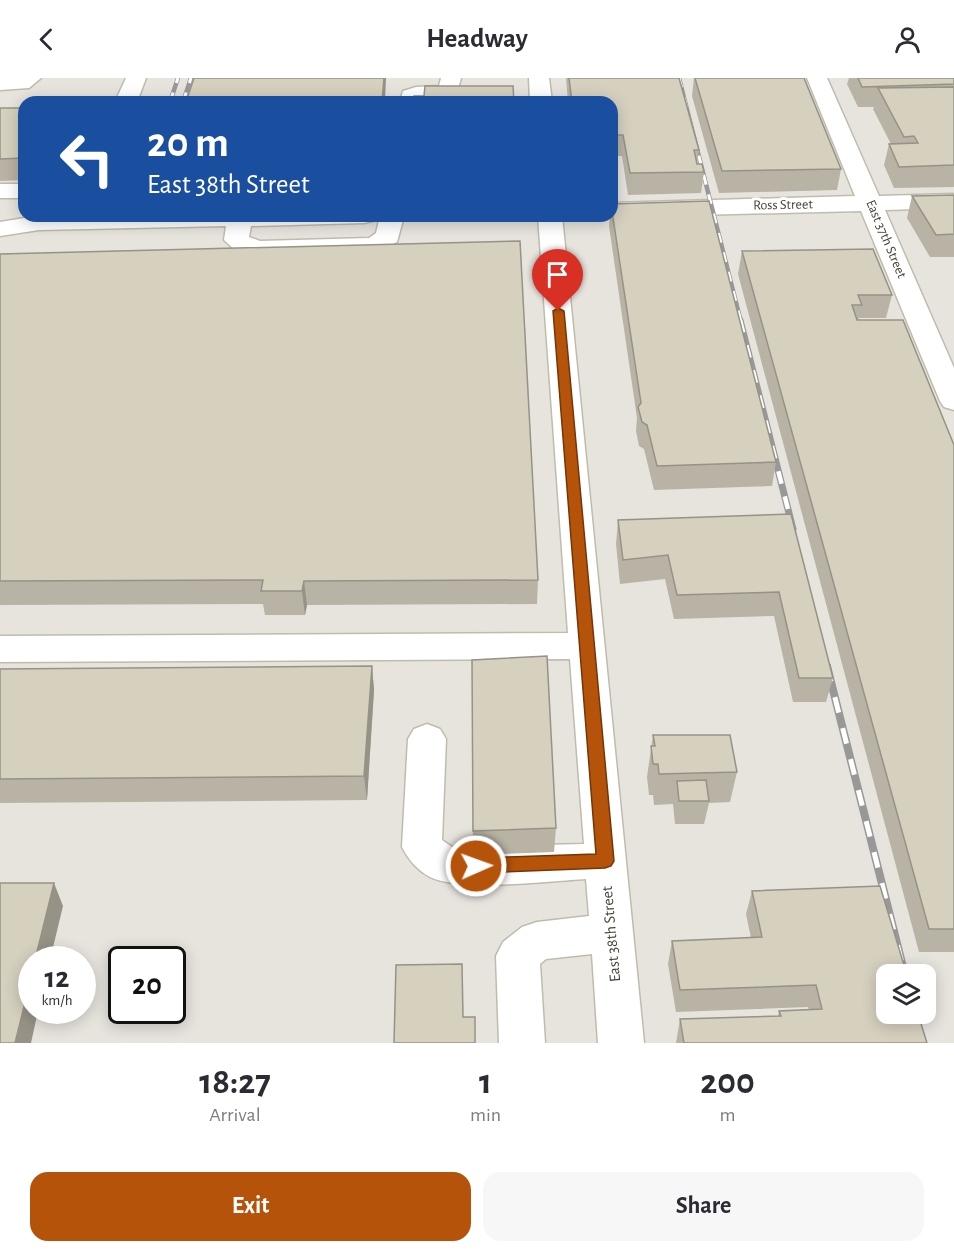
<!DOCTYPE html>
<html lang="en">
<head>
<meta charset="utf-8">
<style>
  :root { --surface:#fff; --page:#f7f7f7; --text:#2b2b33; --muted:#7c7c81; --accent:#b45309 }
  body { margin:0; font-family:"Alegreya Sans",sans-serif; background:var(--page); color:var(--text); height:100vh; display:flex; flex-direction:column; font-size:22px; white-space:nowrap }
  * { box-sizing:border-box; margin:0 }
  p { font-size:20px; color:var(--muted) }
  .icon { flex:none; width:33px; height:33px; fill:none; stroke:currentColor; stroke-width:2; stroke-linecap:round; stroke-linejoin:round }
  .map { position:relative; height:965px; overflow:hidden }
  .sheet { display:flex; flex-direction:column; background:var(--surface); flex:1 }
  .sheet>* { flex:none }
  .banner { position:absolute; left:18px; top:18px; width:600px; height:126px; border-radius:18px; box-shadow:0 3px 15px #0003; background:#1a4fa0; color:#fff; overflow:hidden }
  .buttons { position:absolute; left:876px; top:886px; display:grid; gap:12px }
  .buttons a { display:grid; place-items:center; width:60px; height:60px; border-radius:12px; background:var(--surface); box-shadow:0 3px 15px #0003; font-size:30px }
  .speed { position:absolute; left:18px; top:868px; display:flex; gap:12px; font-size:30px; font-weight:700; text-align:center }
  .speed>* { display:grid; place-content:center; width:78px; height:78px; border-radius:50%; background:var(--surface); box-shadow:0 3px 15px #0003; line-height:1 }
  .speed small { font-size:15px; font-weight:400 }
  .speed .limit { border:3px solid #111; border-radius:9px; background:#fff; color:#111 }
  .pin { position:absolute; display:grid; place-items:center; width:51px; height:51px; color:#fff; margin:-62px -26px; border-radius:50% 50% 50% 0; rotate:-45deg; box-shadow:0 0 6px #0007 }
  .pin .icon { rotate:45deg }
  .me { position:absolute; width:66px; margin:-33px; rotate:88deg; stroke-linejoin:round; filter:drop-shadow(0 0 4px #0008) }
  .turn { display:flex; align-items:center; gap:21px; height:126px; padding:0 30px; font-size:27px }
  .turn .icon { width:78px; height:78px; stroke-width:2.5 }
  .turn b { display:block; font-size:42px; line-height:51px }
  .eta { display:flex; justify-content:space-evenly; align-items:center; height:102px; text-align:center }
  .eta b { font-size:36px; font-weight:700; line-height:42px }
  .cta { display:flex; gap:12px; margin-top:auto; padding:12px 30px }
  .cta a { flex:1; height:69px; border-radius:18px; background:var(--accent); color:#fff; font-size:24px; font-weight:700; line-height:69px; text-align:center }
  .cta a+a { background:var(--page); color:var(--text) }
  header { display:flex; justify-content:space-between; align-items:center; height:78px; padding:0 30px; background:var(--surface); font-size:27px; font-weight:700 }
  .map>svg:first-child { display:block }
  .industrial { fill:#e7e4de; fill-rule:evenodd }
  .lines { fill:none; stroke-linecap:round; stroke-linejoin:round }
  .minor-casing { stroke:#c0bcac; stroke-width:3 }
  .minor { fill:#fff; fill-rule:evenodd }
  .rail-far2-casing { stroke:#989898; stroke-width:4.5 }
  .rail-far1-casing { stroke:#989898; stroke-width:7 }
  .rail-casing { stroke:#989898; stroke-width:8 }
  .rail-far2 { stroke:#fff; stroke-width:3; stroke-dasharray:10; stroke-linecap:butt }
  .rail-far1 { stroke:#fff; stroke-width:4.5; stroke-dasharray:13; stroke-linecap:butt }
  .rail { stroke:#fff; stroke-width:5; stroke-dasharray:16; stroke-linecap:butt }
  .wall { fill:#b8b3a4 }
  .shaded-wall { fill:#969286 }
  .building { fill:#d6d0bf; stroke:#969286; stroke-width:1.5 }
  .route { fill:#b45309; stroke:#753606; stroke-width:1.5 }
  .labels { text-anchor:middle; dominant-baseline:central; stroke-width:6; stroke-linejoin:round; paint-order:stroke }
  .far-street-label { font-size:14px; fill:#484437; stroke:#fff }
  .street-label { font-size:16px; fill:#484437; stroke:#fff }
</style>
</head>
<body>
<header><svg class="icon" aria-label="back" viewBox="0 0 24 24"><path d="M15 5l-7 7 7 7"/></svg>Headway<svg class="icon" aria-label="person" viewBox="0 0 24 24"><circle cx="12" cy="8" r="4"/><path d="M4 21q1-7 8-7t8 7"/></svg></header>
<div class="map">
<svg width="954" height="965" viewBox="0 0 954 965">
  <rect width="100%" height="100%" fill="#f5f3e9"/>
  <!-- industrial -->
  <path class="industrial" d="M0,0H954V965H0ZM24,24H612V138H24ZM32,882H82V933H32ZM122,882H172V933H122ZM886,897H926V936H886Z"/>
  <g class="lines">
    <defs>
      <path id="minor" d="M0,0H41L29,10L0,12Z
        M126,0H146L137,24H115Z
        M441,0H461L456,18L400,24L403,13L416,9L439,8Z
        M529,0H549L552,24H530Z
        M807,0H827L879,118L954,116V130L885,132L954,290V332L944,329L940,323L861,133L612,139L607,138H612V125L855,118Z
        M0,106H24V120H0Z
        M37,138H376L373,143L364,145L251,148L249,159L260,163L369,160L376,155L380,138H404L397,164L374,175L260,179L236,173L224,162L226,148L39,152L0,158V144Z
        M538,138H562L644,965H598L592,876L546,881L540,886L545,965H499L496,878L503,864L522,849L537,844L589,838L586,801C550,803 460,814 430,799C417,792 408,781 402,769L408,661L414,651L427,646L440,651L446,661L442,762L452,769L584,766L570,581L0,584V558L568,555Z"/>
    </defs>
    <!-- minor casing -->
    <use href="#minor" class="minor-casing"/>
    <!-- minor -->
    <use href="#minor" class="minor"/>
    <defs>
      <path id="rail-far2" d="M679,0L741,244
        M170,24L178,0
        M183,24L191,0"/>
      <path id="rail-far1" d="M740,242L793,451"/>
      <path id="rail" d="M827,588L905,897"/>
    </defs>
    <!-- rail-far2 casing -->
    <use href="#rail-far2" class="rail-far2-casing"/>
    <!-- rail-far1 casing -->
    <use href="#rail-far1" class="rail-far1-casing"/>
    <!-- rail casing -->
    <use href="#rail" class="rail-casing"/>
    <!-- rail-far2 -->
    <use href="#rail-far2" class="rail-far2"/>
    <!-- rail-far1 -->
    <use href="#rail-far1" class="rail-far1"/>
    <!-- rail -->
    <use href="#rail" class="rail"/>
  </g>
  <!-- wall -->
  <path class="wall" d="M566,0H679L699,72L697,86L704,94L701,115L628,117L622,78H612V24H568Z
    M694,0H804L841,91L837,112L719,115L692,18Z
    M849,0H954V109L894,110L884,87L889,66H891L873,31L874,29H858L847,6Z
    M0,30H24V102L0,103Z
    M954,117V179H930L907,140L912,118Z
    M612,126L776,384L772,408L654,412L644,371L639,368L636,353L637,340L609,148L610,138H612Z
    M742,173L892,217L886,240H859L858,242L954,367V874H919L738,196Z
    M0,176L538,502L537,526L307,527L305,537H265L263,526L0,527Z
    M791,436L833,600L826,624H793L774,538L674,541L665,501L620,506L616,466L618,442Z
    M472,582L556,750L554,774L473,777Z
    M372,588L374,612L367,722L0,725V591Z
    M653,657L737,694L730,724L709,725L704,746H675L673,726L654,727L653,717H649L647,699Z
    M752,813L927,965H676L680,941L778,938L779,933L809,932L808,929L676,934L668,886L672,863L751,860L746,836Z"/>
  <!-- shaded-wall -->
  <path class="shaded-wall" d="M384,0H386L385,24H382Z
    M304,503L307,527L305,537L302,513Z
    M372,588L374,612L367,722L364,698Z
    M54,805L63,828L50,882H35Z
    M32,896V933H38L31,965H15Z"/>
  <!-- building -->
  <path class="building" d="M194,0H384L382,24H186Z
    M569,0H679L699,72H694L697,86H702L704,94L630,95L623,57H612V24H572Z
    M695,0H804L841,91L722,93Z
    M858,0H954V6L862,9Z
    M425,8H513L514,24H414V18H424Z
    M954,9V87L899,89L889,66L918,65L914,58L904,59L878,10Z
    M0,30H24V80L0,81Z
    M954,117V156L936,157L912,118Z
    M709,123L776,384L657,388L647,347L642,344L638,329L641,325L612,133V126Z
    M520,163L538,502L304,503L302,513H261L263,502L0,503V176Z
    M873,171L892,217H858L862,227H852L857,242H903L954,367V851H929L742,173Z
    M791,436L833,600H799L779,514L677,517L668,477L623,482L618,442Z
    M547,578L556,750L473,753L472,582Z
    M372,588L364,698L0,701V591Z
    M653,657H730L737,694L659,696L658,686H653L651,668H655Z
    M706,702L709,723H679L677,703Z
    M0,805H54L35,882H32V896L15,965H0Z
    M880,808L907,897H886V936H918L927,965H684L680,941L781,938L779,933L822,931L816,907L680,912L672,863L762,859L752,813Z
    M462,886L463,939H475V965H394L396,887Z"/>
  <!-- route -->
  <path class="route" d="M558,230L564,233L614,783L611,788L605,790L476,795L470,793L467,788L470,783L476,780L596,776L553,233Z"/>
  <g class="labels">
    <!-- far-street labels -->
    <g class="far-street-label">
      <text transform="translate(783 127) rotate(-1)">Ross Street</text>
      <text transform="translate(886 161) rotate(67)">East 37th Street</text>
    </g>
    <!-- street labels -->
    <g class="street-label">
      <text transform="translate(611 856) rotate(-95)">East 38th Street</text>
    </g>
  </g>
</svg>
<div class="buttons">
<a><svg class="icon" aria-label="layers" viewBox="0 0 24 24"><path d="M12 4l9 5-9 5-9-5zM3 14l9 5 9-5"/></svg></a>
</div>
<div class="speed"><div>12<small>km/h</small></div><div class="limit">20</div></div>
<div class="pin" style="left:558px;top:233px;background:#d93025"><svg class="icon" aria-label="arrive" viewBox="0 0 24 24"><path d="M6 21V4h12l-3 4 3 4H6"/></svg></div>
<svg class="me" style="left:476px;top:788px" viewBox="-20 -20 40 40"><circle r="17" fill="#b45309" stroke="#fff" stroke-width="3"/><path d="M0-11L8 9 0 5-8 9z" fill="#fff"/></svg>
<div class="banner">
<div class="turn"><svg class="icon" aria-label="left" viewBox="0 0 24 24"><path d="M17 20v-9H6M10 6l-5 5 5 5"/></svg><div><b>20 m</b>East 38th Street</div></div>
</div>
</div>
<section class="sheet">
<div class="eta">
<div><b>18:27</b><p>Arrival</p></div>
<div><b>1</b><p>min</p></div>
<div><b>200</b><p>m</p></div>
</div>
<div class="cta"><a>Exit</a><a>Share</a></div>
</section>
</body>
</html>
